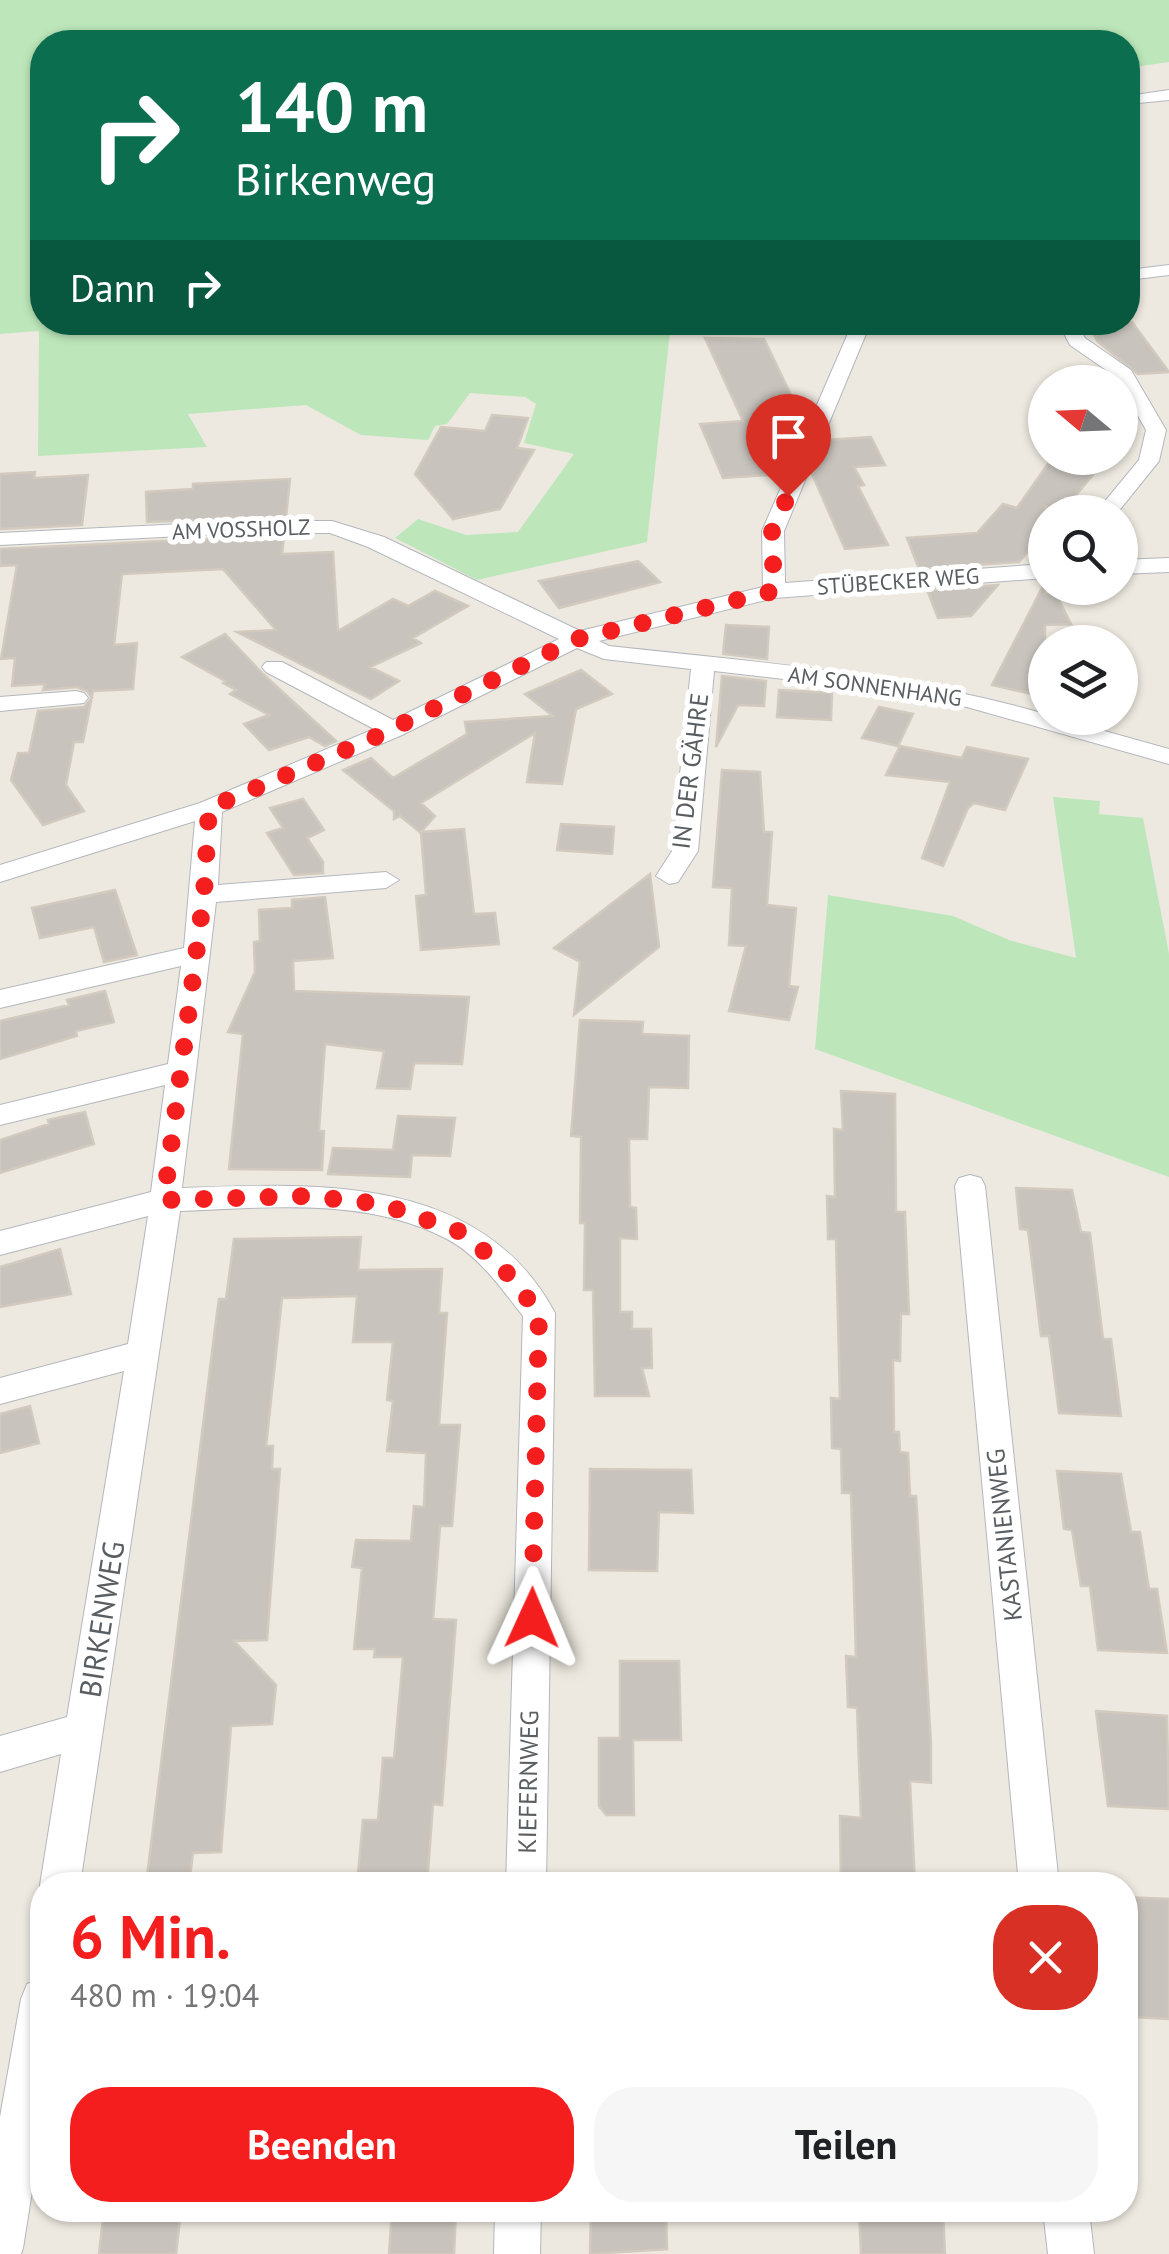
<!DOCTYPE html>
<html lang="de">
<head>
<meta charset="utf-8">
<style>
  :root { --surface:#fff; --page:#f6f6f6; --text:#202124; --muted:#757577; --accent:#f41e1e }
  body { margin:0; font-family:"PT Sans",sans-serif; background:var(--page); color:var(--text); height:100vh; display:flex; flex-direction:column; font-size:38px; white-space:nowrap }
  * { box-sizing:border-box; margin:0 }
  p { font-size:32px; color:var(--muted) }
  .icon { flex:none; width:55px; height:55px; fill:none; stroke:currentColor; stroke-width:2; stroke-linecap:round; stroke-linejoin:round }
  .map { position:relative; flex:1; overflow:hidden }
  .panel { position:absolute; left:30px; top:1872px; width:1108px; height:350px; display:flex; flex-direction:column; background:var(--surface); border-radius:40px; box-shadow:0 2px 8px #0004 }
  .panel>* { flex:none }
  .guide { position:absolute; left:30px; top:30px; width:1110px; height:305px; border-radius:40px; box-shadow:0 2px 8px #0004; background:#0b6e4f; color:#fff; overflow:hidden }
  .needle { width:65px; rotate:289deg }
  .buttons { position:absolute; left:1028px; top:365px; display:grid; gap:20px }
  .buttons a { display:grid; place-items:center; width:110px; height:110px; border-radius:50%; background:var(--surface); box-shadow:0 2px 8px #0004; font-size:50px }
  .pin { position:absolute; display:grid; place-items:center; width:85px; height:85px; color:#fff; margin:-102px -42px; border-radius:50% 50% 50% 0; rotate:-45deg; box-shadow:0 0 10px #0007 }
  .pin .icon { rotate:45deg }
  .me { position:absolute; width:110px; margin:-55px; rotate:1deg; stroke-linejoin:round; filter:drop-shadow(0 0 8px #0008) }
  .turn { display:flex; align-items:center; gap:35px; height:210px; padding:0 40px; font-size:45px }
  .turn .icon { width:130px; height:130px; stroke-width:2.5 }
  .turn b { display:block; font-size:70px; line-height:85px }
  .then { display:flex; align-items:center; height:95px; padding:0 40px; background:#0003; gap:20px; font-size:38px }
  .round { display:grid; place-items:center; flex:none; width:105px; height:105px; border-radius:40px; background:var(--page) }
  .overview { display:flex; align-items:center; justify-content:space-between; height:170px; padding:0 40px }
  h1 { font-size:60px; font-weight:800; line-height:75px; color:var(--accent) }
  .button { display:flex; gap:20px; margin-top:auto; padding:20px 40px }
  .button a { flex:1; height:115px; border-radius:40px; background:var(--accent); color:#fff; font-size:40px; font-weight:800; line-height:115px; text-align:center }
  .button a+a { background:var(--page); color:var(--text) }
  .map>svg:first-child { display:block }
  .green { fill:#bde7ba }
  .building { fill:#c8c3bd; stroke:#d2cabe; stroke-width:2.5 }
  .lines { fill:none; stroke-linecap:round; stroke-linejoin:round }
  .minor-casing { stroke:#b3b7bc; stroke-width:2 }
  .minor { fill:#fff; fill-rule:evenodd }
  .route { stroke:#f41e1e; stroke-width:18; stroke-dasharray:0 32.4 }
  .labels { text-anchor:middle; dominant-baseline:central; stroke-width:10; stroke-linejoin:round; paint-order:stroke }
  .far-street-label { font-size:22px; fill:#595e62; stroke:#fff }
  .street-label { font-size:25px; fill:#595e62; stroke:#fff }
  .near-street-label { font-size:30px; fill:#595e62; stroke:#fff }
</style>
</head>
<body>
<div class="map">
<svg width="1169" height="2254" viewBox="0 0 1169 2254">
  <rect width="100%" height="100%" fill="#ede9e0"/>
  <!-- green -->
  <path class="green" d="M0,0H1169V62L1128,68V42H42V322L671,323L647,542L477,580L395,538L418,519L466,535L518,532L574,454L524,443L536,404L525,397L470,393L447,424L435,426L428,440L361,435L306,405L188,414L207,447L38,456L39,331L0,334Z
    M1053,797L1100,801L1099,814L1143,818L1169,954V1177L815,1049L828,895L953,916L1009,940L1076,958Z"/>
  <!-- building -->
  <path class="building" d="M1086,322H1132L1169,372L1138,374L1098,342Z
    M705,338L764,339L805,424L783,474L723,478L700,424L743,421Z
    M492,415L528,418L517,448L534,450L500,509L453,519L415,474L441,427L485,431Z
    M871,437L885,465L854,467L864,485L858,486L888,545L845,549L812,474L826,440Z
    M1052,458H1074L1101,465L1062,512L1045,506V532L1019,562L919,569L907,538L977,533L1003,504L1017,508Z
    M35,472L34,478L88,475L82,525L0,529V474Z
    M290,479L286,517L147,522L146,492L193,489V484Z
    M244,537H284L282,554L333,552L338,631L393,599L408,606L435,591L468,606L413,638L421,643L370,667L399,681L371,699L237,632L276,630L223,569L122,574L114,645L137,643L133,689L93,691L83,742H74L66,785L84,811L43,825L11,780L18,753H29L38,711L84,707L92,698L87,691L77,687L43,690L45,684L12,686L15,658L1,659L17,565L0,566V549Z
    M638,561L660,582L559,608L539,581Z
    M1045,582V594H1056L1071,624L1045,625V697L992,685Z
    M998,585L971,616L938,618L927,590Z
    M726,625L769,627L767,659L723,654Z
    M225,634L263,674L336,741L325,746L309,737L269,750L244,724L269,715L230,694L236,690L223,683L225,681L182,657Z
    M581,670L612,694L576,709L562,784L527,782L535,733L421,803L435,816L421,832L464,829L474,914L495,913L499,944L421,950L416,896L426,895L421,833L400,816L394,819V811L343,770L371,758L393,778L467,734L465,722L553,716L525,694Z
    M722,676L766,681L764,706L738,705L716,747Z
    M779,690L832,693L831,720L777,717Z
    M879,707L913,714L898,746L862,738Z
    M900,746L962,758L967,747L1028,759L1005,810L974,803L968,808L943,866L922,858L950,782L886,775Z
    M722,770L760,772L764,832H772L767,905L796,908L789,986L798,987L789,1020L729,1011L746,946L729,945L732,888L713,887Z
    M303,799L324,830L307,838L323,862V873L294,875L267,833L283,828L270,808Z
    M561,824L614,827L612,854L557,850Z
    M650,874L659,947L574,1015L580,962L554,948Z
    M115,890L137,955L104,962L94,927L40,938L32,908Z
    M325,897L333,958L293,961L294,991L469,997L462,1064L414,1063L410,1089L377,1088L384,1051L325,1044L319,1131H324L322,1170L229,1169L243,1034L228,1032L255,972L254,942L260,941L259,910L292,908V900Z
    M105,991L114,1022L76,1031L77,1036L0,1059V1021L69,1005L67,1000Z
    M580,1020L643,1022L642,1034L689,1036L688,1088L649,1087L647,1139H629L630,1207L636,1208L637,1239L620,1238V1312H632V1329H651L652,1368H642L649,1396H595L593,1290H584L585,1223H580L581,1137L571,1136Z
    M841,1091L895,1094L896,1212H905L909,1314H901L900,1361L893,1360L894,1432H899L900,1452L908,1453L910,1496H916L931,1744V1783L910,1781L915,1885H841L840,1816L861,1818L857,1708L848,1707L847,1681L846,1656L856,1657L851,1493H842L841,1449L832,1448L831,1398L840,1399L836,1239H828L827,1196L835,1197L834,1129L843,1130Z
    M85,1112L94,1144L0,1173V1140L49,1124L48,1120Z
    M398,1116L455,1118L450,1156L412,1155L410,1177L328,1174L333,1148L393,1150Z
    M1016,1188L1072,1190L1081,1232L1090,1233L1103,1339H1111L1121,1416L1059,1413L1049,1336H1041L1028,1230L1020,1229Z
    M361,1237L358,1270L442,1269L439,1313H447L439,1425H460L452,1526H440L433,1619L456,1620L442,1805L433,1804L427,1885H357L363,1820H378L383,1758H394L403,1657H374L375,1649H354L362,1568L352,1567L356,1540L411,1541L414,1506L424,1507L426,1453L387,1451L393,1401L387,1400L393,1342H353L357,1296L282,1298L266,1446H273L272,1469H280L267,1640L234,1641L276,1685L272,1724L231,1726L221,1852L193,1853L189,1885H146L215,1328L219,1299H226L234,1239Z
    M60,1249L71,1294L0,1307V1267Z
    M30,1406L39,1443L0,1453V1414Z
    M590,1469L691,1470L693,1513L659,1512L657,1571L589,1570Z
    M1057,1471L1121,1474L1131,1532H1140L1149,1589H1157L1167,1653L1098,1650L1090,1586H1081L1072,1530L1064,1529Z
    M620,1661H679L681,1740H633L634,1815H606L599,1806V1738H620Z
    M1096,1711L1167,1716L1169,1809L1108,1806Z
    M1125,1897L1169,1899V2019L1133,2017L1125,1951Z
    M104,2210H181L176,2254H99Z
    M392,2210H456L454,2254H389Z
    M591,2210H666L667,2249L590,2254Z
    M859,2210H943L945,2254H861Z"/>
  <g class="lines">
    <defs>
      <path id="minor" d="M1169,90V100L1128,104V96Z
        M1169,265V275L1128,280V270Z
        M853,322H871L784,531L785,583L1045,564V578L774,598L599,641L609,646C756,662 903,673 1045,714V718H1058L1169,749V764L967,707L845,686L714,671L698,851L678,882L669,884L656,876L672,851L691,669L604,659L577,648L402,735L222,812L218,885L386,872L399,880L386,888L216,902L182,1188C317,1183 481,1174 555,1313L546,1885H506L523,1316C501,1288 479,1256 447,1239C366,1196 267,1208 180,1211L80,1885H42V1892L40,1885L61,1754L0,1772V1736L67,1717L124,1371L0,1404V1378L128,1344L148,1216L0,1255V1231L151,1192L165,1085L0,1125V1105L168,1064L181,966L0,1008V990L184,948L195,821L0,882V865L200,803L374,729L266,672L262,667L266,662H282L393,720L559,639L368,547L330,533H244L0,545V533L244,521H332L384,537L580,631L763,587L762,531Z
        M1058,322H1076L1085,338L1131,370L1166,430L1159,461L1118,512H1096L1139,460L1146,430L1116,377L1070,345Z
        M1169,558V572L1120,574V560Z
        M76,691L84,693L88,698L84,703L0,711V697Z
        M970,1175L981,1178L985,1186L1059,1885H1019L955,1186L959,1178Z
        M42,1978V2128L23,2248L21,2254H0V2117L21,1999L27,1984Z
        M495,2210H541L540,2254H494Z
        M1043,2210H1089L1094,2254H1048Z"/>
    </defs>
    <!-- minor casing -->
    <use href="#minor" class="minor-casing"/>
    <!-- minor -->
    <use href="#minor" class="minor"/>
  </g>
  <g class="lines">
    <!-- route -->
    <path class="route" d="M532,1618L539,1313L498,1262L458,1231L382,1204L306,1196L164,1200L204,894L209,808L369,740L577,639L774,591L772,531L788,496"/>
  </g>
  <g class="labels">
    <!-- far-street labels -->
    <g class="far-street-label">
      <text transform="translate(241 529) rotate(-2)">AM VOSSHOLZ</text>
      <text transform="translate(898 581) rotate(-4)">STÜBECKER WEG</text>
      <text transform="translate(875 686) rotate(8)">AM SONNENHANG</text>
    </g>
    <!-- street labels -->
    <g class="street-label">
      <text transform="translate(690 771) rotate(-83)">IN DER GÄHRE</text>
      <text transform="translate(1004 1535) rotate(-96)">KASTANIENWEG</text>
      <text transform="translate(528 1782) rotate(-89)">KIEFERNWEG</text>
    </g>
    <!-- near-street labels -->
    <g class="near-street-label">
      <text transform="translate(101 1619) rotate(-81)">BIRKENWEG</text>
    </g>
  </g>
</svg>
<div class="buttons">
<a><svg class="needle" viewBox="-14 -14 28 28"><path d="M0-13l5 13h-10z" fill="#e53935"/><path d="M0 13l5-13h-10z" fill="#757577"/></svg></a>
<a><svg class="icon" aria-label="search" viewBox="0 0 24 24"><circle cx="10" cy="10" r="6"/><path d="M15 15l6 6"/></svg></a>
<a><svg class="icon" aria-label="layers" viewBox="0 0 24 24"><path d="M12 4l9 5-9 5-9-5zM3 14l9 5 9-5"/></svg></a>
</div>
<div class="pin" style="left:788px;top:496px;background:#d93025"><svg class="icon" aria-label="arrive" viewBox="0 0 24 24"><path d="M6 21V4h12l-3 4 3 4H6"/></svg></div>
<svg class="me" style="left:532px;top:1618px" viewBox="-20 -20 40 40"><path d="M0-17L14 15 0 8-14 15z" fill="#f41e1e" stroke="#fff" stroke-width="4"/></svg>
<div class="guide">
<div class="turn"><svg class="icon" aria-label="right" viewBox="0 0 24 24"><path d="M7 20v-9h11M14 6l5 5-5 5"/></svg><div><b>140 m</b>Birkenweg</div></div>
<div class="then">Dann<svg class="icon" aria-label="right" viewBox="0 0 24 24"><path d="M7 20v-9h11M14 6l5 5-5 5"/></svg></div>
</div>
<section class="panel">
<div class="overview"><div><h1>6 Min.</h1><p>480 m · 19:04</p></div><a class="round" style="background:#d93025;color:#fff"><svg class="icon" aria-label="close" viewBox="0 0 24 24"><path d="M6 6l12 12M18 6L6 18"/></svg></a></div>
<div class="button"><a>Beenden</a><a>Teilen</a></div>
</section>
</div>
</body>
</html>
